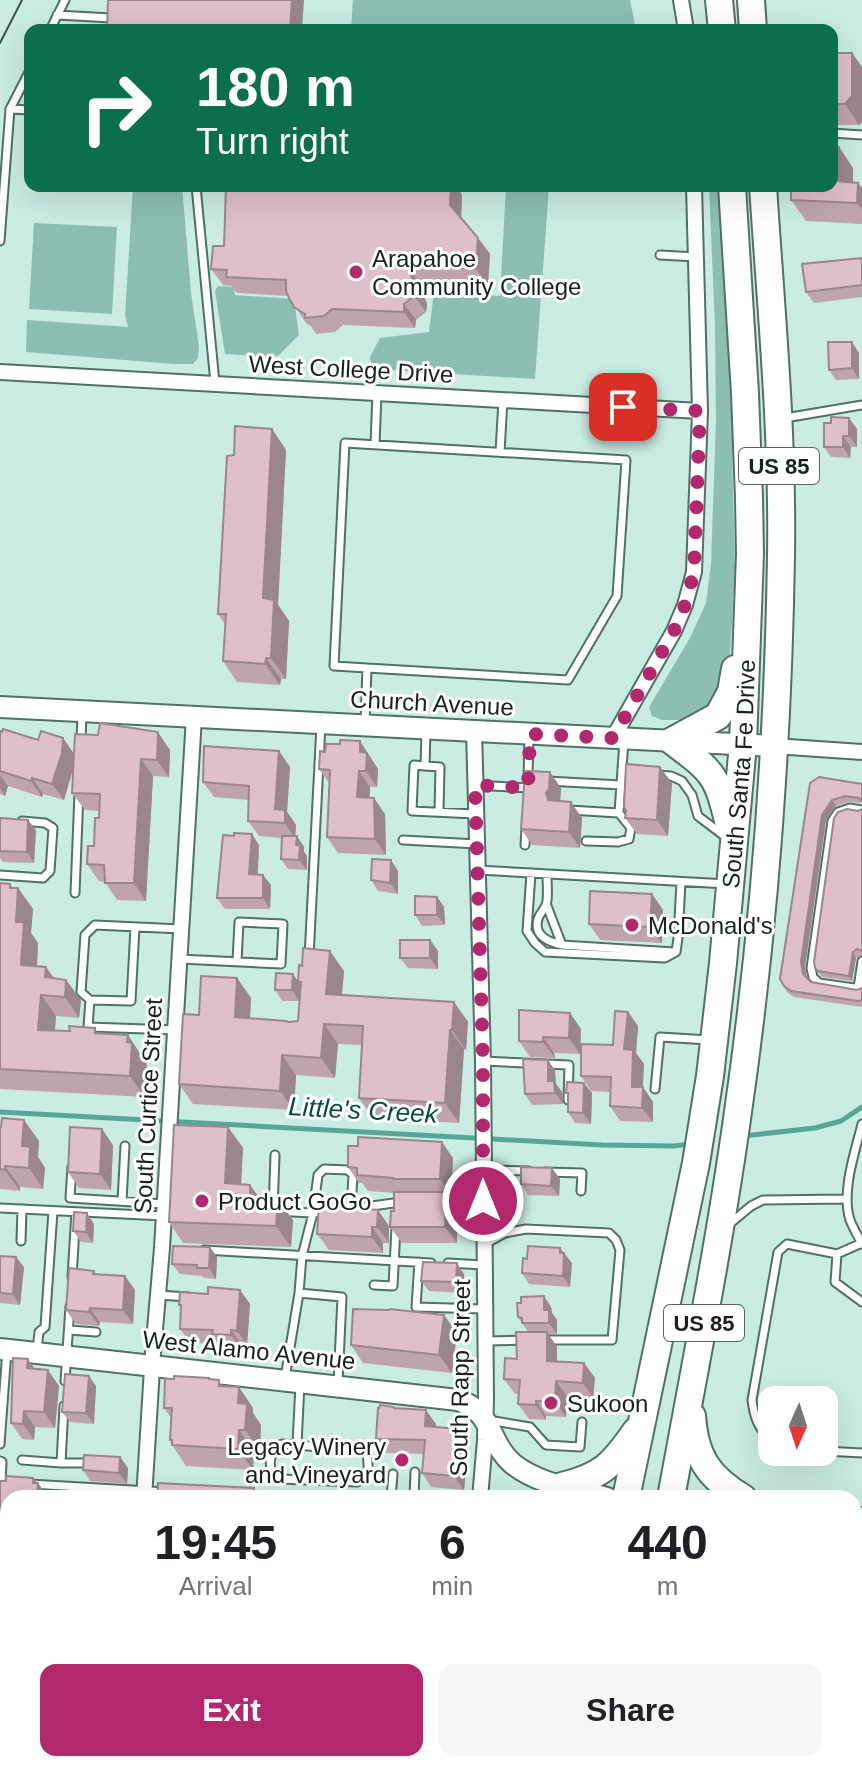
<!DOCTYPE html>
<html lang="en">
<head>
<meta charset="utf-8">
<style>
  :root { --surface:#fff; --page:#f6f6f6; --text:#202124; --muted:#757577; --accent:#b1296c }
  body { margin:0; font-family:Arial,sans-serif; background:var(--page); color:var(--text); height:100vh; display:flex; flex-direction:column; font-size:30px; white-space:nowrap }
  * { box-sizing:border-box; margin:0 }
  p { font-size:26px; color:var(--muted) }
  .icon { flex:none; width:44px; height:44px; fill:none; stroke:currentColor; stroke-width:2; stroke-linecap:round; stroke-linejoin:round }
  .map { position:relative; flex:1; overflow:hidden }
  .drawer { position:absolute; left:0px; top:1490px; width:862px; height:282px; display:flex; flex-direction:column; background:var(--surface); border-radius:24px 24px 0 0; box-shadow:0 8px 32px #0002 }
  .drawer>* { flex:none }
  .top-card { position:absolute; left:24px; top:24px; width:814px; height:168px; border-radius:16px; box-shadow:0 8px 32px #0002; background:#0b6e4f; color:#fff; overflow:hidden }
  .needle { width:52px; rotate:183deg }
  .fabs { position:absolute; left:758px; top:1386px; display:grid; gap:16px }
  .fabs a { display:grid; place-items:center; width:80px; height:80px; border-radius:16px; background:var(--surface); box-shadow:0 8px 32px #0002; font-size:40px }
  .pin { position:absolute; display:grid; place-items:center; width:68px; height:68px; color:#fff; margin:-34px; border-radius:16px; box-shadow:0 4px 12px #0006 }
  .me { position:absolute; width:88px; margin:-44px; rotate:0deg; stroke-linejoin:round; filter:drop-shadow(0 0 6px #0008) }
  .turn { display:flex; align-items:center; gap:28px; height:168px; padding:0 40px; font-size:36px }
  .turn .icon { width:104px; height:104px; stroke-width:2.5 }
  .turn b { display:block; font-size:56px; line-height:68px }
  .eta { display:flex; justify-content:space-evenly; align-items:center; height:136px; text-align:center }
  .eta b { font-size:48px; font-weight:800; line-height:56px }
  .primary-button { display:flex; gap:16px; margin-top:auto; padding:16px 40px }
  .primary-button a { flex:1; height:92px; border-radius:16px; background:var(--accent); color:#fff; font-size:32px; font-weight:800; line-height:92px; text-align:center }
  .primary-button a+a { background:var(--page); color:var(--text) }
  .map>svg:first-child { display:block }
  .green { fill:#8dbeb2 }
  .lines { fill:none; stroke-linecap:round; stroke-linejoin:round }
  .stream { stroke:#57a795; stroke-width:5 }
  .lane-casing { stroke:#517068; stroke-width:11 }
  .street-casing { stroke:#517068; stroke-width:18 }
  .secondary-casing { stroke:#517068; stroke-width:24 }
  .primary-casing { stroke:#517068; stroke-width:26 }
  .highway-casing { stroke:#517068; stroke-width:30 }
  .lane { stroke:#fff; stroke-width:7 }
  .street { stroke:#fff; stroke-width:14 }
  .secondary { stroke:#fff; stroke-width:20 }
  .primary { stroke:#fff; stroke-width:22 }
  .highway { stroke:#fff; stroke-width:26 }
  .tram { stroke:#40514d; stroke-width:2 }
  .wall { fill:#bfa4ae }
  .shaded-wall { fill:#9b868d }
  .building { fill:#debfca; stroke:#9b868d; stroke-width:2 }
  .route { stroke:#b1296c; stroke-width:14; stroke-dasharray:0 25.2 }
  .poi-dot { fill:#b1296c; stroke:#fff; stroke-width:3 }
  .labels { text-anchor:middle; dominant-baseline:central; stroke-width:6; stroke-linejoin:round; paint-order:stroke }
  .shield { fill:#fff; stroke:#5c6462; stroke-width:2 }
  .shield-label { font-size:22px; font-weight:bold; fill:#16221f }
  .poi-label { font-size:24px; fill:#16221f; stroke:#fff; text-anchor:start }
  .street-label { font-size:24px; fill:#16221f; stroke:#fff }
  .water-label { font-size:26px; font-style:italic; fill:#024c40; stroke:#fff }
</style>
</head>
<body>
<div class="map">
<svg width="862" height="1771" viewBox="0 0 862 1771">
  <rect width="100%" height="100%" fill="#caece3"/>
  <!-- green -->
  <path class="green" d="M353,0H630L636,30H351Z
    M133,186H182L191,293L199,346L198,358L193,364H174L26,352L27,320L128,327L125,316Z
    M506,186H549L535,379L372,369L370,357L380,338L429,332L434,292L500,296Z
    M709,186H726L733,306L732,449L735,569L728,691L693,720H662L652,716L649,707L690,638L706,603L711,564L716,420L715,327Z
    M34,223L117,227L112,314L29,309Z
    M218,286L234,287L235,295L294,299L299,335L278,356L272,357L225,354L215,291Z"/>
  <g class="lines">
    <!-- stream -->
    <path class="stream" d="M0,1112L602,1145L674,1146L690,1144
      M743,1136L815,1128L841,1121L862,1107"/>
    <defs>
      <path id="lane" d="M57,15L111,18
        M50,30L65,0
        M10,109L30,110
        M832,133L862,135
        M196,186L215,383
        M0,241L10,109L30,70
        M660,255L696,257
        M785,418L862,405
        M375,445L377,393
        M500,452L503,400
        M365,723L367,668L568,680L617,596L626,460L345,443L334,666L367,668
        M426,731L425,766L414,765L412,811L475,814
        M81,741L82,713
        M425,766L440,767L439,812
        M657,775L671,776L682,781L692,795L698,816L723,835
        M528,779L529,736
        M547,781L621,785
        M475,785L528,788
        M569,810L619,813
        M862,810L850,808L838,812L832,821L811,968L813,977L819,983L862,989
        M403,840L477,844
        M586,841L618,842L629,839L631,828L619,813L624,740
        M525,845L526,828
        M478,870L727,884
        M531,873L527,931L535,943L545,952L665,958L676,952L678,938L681,882
        M547,874C547,883 548,892 547,901C546,909 540,912 538,919C533,936 549,942 562,945L674,952
        M0,875L43,878L50,871L53,828L45,823L22,821
        M75,893L79,793
        M547,906L562,945
        M135,927L131,1001L90,1000L81,992L85,935L95,925L181,929
        M309,957L321,725
        M180,959L281,964L283,924L239,922L237,961
        M858,988L862,961
        M90,1000L88,1027L175,1030
        M483,1061L569,1065L568,1100
        M655,1089L660,1037L709,1040
        M862,1124C855,1152 841,1192 850,1220C853,1228 858,1236 862,1244
        M275,1155L273,1211L313,1213L326,1212
        M72,1167L70,1198L164,1204
        M483,1170L529,1171
        M545,1172L582,1173L581,1191
        M122,1201L125,1146
        M445,1202L483,1201
        M0,1208L164,1216
        M350,1209L401,1202
        M727,1226L751,1206L763,1200L846,1199
        M21,1241L22,1209
        M485,1244L505,1233L526,1229L609,1233L616,1240L620,1250L612,1340H546
        M204,1250L431,1263
        M837,1254L835,1282L862,1302
        M419,1262L416,1307L484,1309
        M448,1263L483,1265
        M72,1277L76,1212
        M374,1285L393,1286L396,1228
        M299,1293L302,1256L313,1213L318,1175L324,1169L348,1170L353,1175L351,1209
        M158,1295L188,1297
        M69,1330L96,1332
        M486,1341L526,1340
        M37,1350L39,1332L45,1327L53,1211
        M285,1378L299,1293L342,1297L338,1384
        M65,1381L70,1306
        M488,1420L530,1427L546,1445L580,1447L582,1422
        M772,1440C758,1430 754,1416 752,1400L778,1252L787,1244L837,1254L862,1243
        M0,1444L7,1350
        M282,1444L360,1450L367,1455C369,1467 370,1477 357,1482L279,1479C266,1471 268,1451 282,1444Z
        M297,1444L300,1384
        M824,1451L862,1453
        M22,1460L61,1463L64,1406
        M0,1461L2,1462L1,1483
        M61,1463H85
        M30,1484L166,1492
        M391,1498L393,1474
        M414,1498L415,1472
        M0,1726H8
        M0,1765L95,1771
        M369,1769L403,1771"/>
      <path id="street" d="M681,0L686,30
        M0,372L700,411
        M474,731L483,1061L486,1398L485,1440L480,1498
        M613,738L674,631L685,605L694,572L700,411L694,186
        M774,746L862,752
        M144,1498L153,1353L162,1248L194,717
        M127,1771L128,1764"/>
      <path id="secondary" d="M0,707L774,746
        M0,1349L458,1400C494,1412 488,1443 513,1464C539,1485 577,1489 607,1498
        M0,1611H8"/>
      <path id="primary" d="M854,1518L862,1519"/>
      <g id="highway">
        <path d="M719,0L722,30"/>
        <path d="M751,0L753,30"/>
        <path d="M729,825C717,774 713,772 672,741L718,716L731,692L735,669"/>
        <path d="M692,1416C695,1457 708,1477 743,1498"/>
        <path d="M562,1486C603,1476 613,1464 636,1431"/>
        <path id="s1" d="M626,1498L696,1163L710,1076L723,963L743,744L750,554L749,498L745,393L732,186"/>
        <path d="M671,1498C694,1372 719,1246 737,1119C764,933 778,745 781,557C783,433 771,309 763,186"/>
        <path d="M554,1771L556,1764"/>
        <path d="M601,1771L603,1764"/>
      </g>
    </defs>
    <!-- lane casing -->
    <use href="#lane" class="lane-casing"/>
    <!-- street casing -->
    <use href="#street" class="street-casing"/>
    <!-- secondary casing -->
    <use href="#secondary" class="secondary-casing"/>
    <!-- primary casing -->
    <use href="#primary" class="primary-casing"/>
    <!-- highway casing -->
    <use href="#highway" class="highway-casing"/>
    <!-- lane -->
    <use href="#lane" class="lane"/>
    <!-- street -->
    <use href="#street" class="street"/>
    <!-- secondary -->
    <use href="#secondary" class="secondary"/>
    <!-- primary -->
    <use href="#primary" class="primary"/>
    <!-- highway -->
    <use href="#highway" class="highway"/>
    <!-- tram -->
    <path class="tram" d="M0,43L22,0"/>
  </g>
  <!-- wall -->
  <path class="wall" d="M832,53H852L862,67V122L859,125H832Z
    M839,147L853,168V182L862,188V224L806,221L791,200L832,186Z
    M226,186H456L462,195L461,218L478,238L490,254L488,285L418,281L427,304L426,312L416,320L415,328L343,325L335,332L316,334L311,326L306,323L288,296L237,293L232,286L223,285L211,269L224,246Z
    M862,258V297L814,303L806,292Z
    M859,353V379L836,380L829,370Z
    M272,429L286,450L278,605L289,621L286,679H281L280,685L237,682L223,661L225,624L218,614L234,455Z
    M857,429V447H851L850,458L831,457L824,447Z
    M0,731L38,740L63,738L74,754L73,769L64,800L43,794L42,797L8,786L5,796L0,794Z
    M75,734L170,750L169,777L153,776L146,901L117,900L105,882L99,881L87,864L94,846L99,811L85,810L72,793Z
    M340,744L371,757V759L378,769L377,787H370L369,797L385,814L386,855L338,853L327,837L329,783L319,769L325,752Z
    M279,751L290,767L287,812L296,825L295,836L304,847V852L307,856V870L288,869L281,859L282,838L259,836L248,821L249,800L214,797L203,782Z
    M672,783L668,836L637,834L625,818L626,811Z
    M810,783L862,784V803L849,802L836,806L826,820L805,967L807,978L811,982L857,990L862,988V1007L794,997L787,992L784,986Z
    M561,788L560,801L582,818L580,848L532,845L521,829Z
    M862,809V955L856,958L852,981L822,977L815,968L858,811Z
    M0,818L36,830L34,863L3,862L0,858Z
    M259,845L258,874L271,885L270,909H225L217,898Z
    M398,871V894L378,891L371,880Z
    M0,883L33,909L31,933L38,943L37,966L46,967L54,978L66,980L81,1000L79,1018L56,1016L55,1030L99,1034L142,1056L147,1064L145,1097L0,1089Z
    M652,894L663,910L662,943L600,940L589,924Z
    M437,897L444,907L445,925L422,926L415,915Z
    M430,940L438,951V969L408,968L400,958Z
    M344,971L342,995L454,1002L468,1022L466,1050L464,1049L459,1123L373,1118L359,1098L362,1045L338,1044L335,1078L296,1075L294,1110L193,1104L179,1084L199,1015L237,978L251,998L250,1018L289,1022L298,1021L299,1001H282L275,990L293,974L300,985L298,982Z
    M628,1012L638,1026L636,1053L644,1064L643,1087L653,1102V1122L620,1121L610,1106V1092L591,1091L581,1076L613,1045Z
    M570,1013L581,1029L580,1054L554,1053L555,1058L530,1057L519,1041Z
    M548,1060L555,1071L556,1084L562,1092L563,1104L532,1105L525,1094Z
    M566,1093H592L591,1124L575,1123L568,1112V1096Z
    M0,1127L39,1141L38,1157L45,1168L43,1189L20,1187V1191L0,1189Z
    M228,1127L243,1148L241,1184L250,1185L260,1198L278,1199L293,1220L291,1247L183,1243L169,1222Z
    M113,1145L111,1190L79,1188L68,1172Z
    M453,1158L451,1195H448L457,1208V1243H402L390,1227L394,1211V1193L368,1191L362,1183H359L348,1167Z
    M560,1179L559,1196L528,1195L521,1184Z
    M94,1224L93,1243L81,1242L73,1231Z
    M389,1226V1243H383V1253L329,1250L317,1234Z
    M563,1253L572,1263L570,1287L529,1284L522,1273L527,1259Z
    M0,1256L24,1267L20,1305L0,1303Z
    M217,1257L216,1279L204,1278L202,1276L180,1274L172,1264Z
    M94,1271L96,1274L135,1290L133,1324L100,1322L99,1326L76,1324L66,1310Z
    M464,1274L463,1293L429,1291L421,1281Z
    M250,1304L247,1345L241,1344V1349L222,1348L220,1344L190,1343L180,1329L181,1308L179,1305Z
    M551,1307L552,1313L557,1320V1334H548L557,1347V1361L584,1363L595,1378L593,1398L567,1396L566,1417L546,1416V1420L529,1419L518,1404L519,1394H515L504,1379L517,1359L528,1332L518,1317Z
    M457,1333L452,1373L363,1363L351,1345Z
    M34,1369L59,1386L55,1428L35,1427L34,1440L22,1439L11,1423Z
    M209,1378L223,1386L253,1408V1413L261,1425L260,1451H254L253,1470L186,1466L172,1445L170,1440L171,1418L164,1408L174,1379Z
    M96,1386L94,1424L70,1422L62,1412Z
    M395,1408L436,1424V1427L459,1429L469,1442L464,1490L431,1487L422,1473L424,1454L386,1453L376,1439Z
    M120,1457L128,1468L127,1484L90,1481L83,1470Z
    M0,1481L38,1483L48,1498H8V1583L0,1582Z
    M0,1623H8V1703H0Z
    M166,1764H327L376,1771H266L263,1766V1771H165Z
    M401,1764H429L428,1771H406Z"/>
  <!-- shaded-wall -->
  <path class="shaded-wall" d="M292,0H304L302,30H290Z
    M852,53L862,67V122L859,125L845,104Z
    M839,147L853,168V202L838,181Z
    M858,183L862,188V210L857,203Z
    M451,186H456L462,195L461,221L450,205Z
    M478,238L490,254L488,285L476,269Z
    M407,265L418,281L427,304L426,312L414,296Z
    M404,304L416,320L415,328L404,312Z
    M852,342L859,353V379L852,368Z
    M849,418L857,429V447L849,436Z
    M272,429L286,450L278,605L289,621L286,679L271,658L263,598Z
    M843,436L851,447L850,458L843,447Z
    M266,658L281,679L280,685L265,664Z
    M158,732L170,750L169,777L157,760Z
    M63,738L74,754L73,769L64,800L52,784Z
    M360,741L378,769L377,787L366,771L360,752Z
    M279,751L290,767L287,812L296,825L295,838L275,809Z
    M141,759L153,776L146,901L134,883Z
    M660,767L672,783L668,836L657,820Z
    M359,771L370,787L369,813L357,797Z
    M550,772L561,788L560,805L548,800L546,793Z
    M0,775L8,786L5,796L0,788Z
    M32,778L43,794L42,797L31,781Z
    M374,798L385,814L386,855L375,839Z
    M832,800L836,806L826,820L805,967L807,979L803,974L801,962L822,815Z
    M571,802L582,818L580,848L569,832Z
    M28,820L36,830L34,863L27,852Z
    M252,834L259,845L257,884L249,874Z
    M297,836L304,847V852L307,856V870L299,860L296,845Z
    M391,860L398,871V894L390,883Z
    M263,875L271,885L270,909L263,898Z
    M10,884L18,895V888L33,909L31,933L38,943L36,986L21,965Z
    M652,894L663,910L662,943L650,927Z
    M437,897L444,907L445,925L437,915Z
    M430,940L438,951V969L430,958Z
    M330,951L344,971L340,1014L326,994Z
    M853,952L856,958L852,981L849,976Z
    M46,967L60,988L45,977Z
    M293,974L300,985L299,1001L292,990Z
    M237,978L251,998L249,1037L235,1017Z
    M66,980L81,1000L79,1018L65,997Z
    M41,995L56,1016L53,1051L38,1030Z
    M454,1002L468,1022L466,1050L452,1030Z
    M628,1012L638,1026L636,1053L644,1064L642,1101L632,1087L624,1049Z
    M570,1013L581,1029L580,1054L569,1038Z
    M324,1024L338,1044L335,1078L321,1058Z
    M450,1030L464,1049L459,1123L445,1103Z
    M128,1035L147,1064L145,1097L130,1076Z
    M543,1037L554,1053L555,1058L543,1042Z
    M282,1055L296,1075L294,1110L280,1091Z
    M548,1060L555,1071L556,1084L562,1092L563,1104L548,1081Z
    M584,1083L592,1093L591,1124L583,1113Z
    M643,1087L653,1102V1122L642,1108Z
    M24,1120L39,1141L38,1157L45,1168L43,1189L29,1168L22,1146Z
    M228,1127L243,1148L240,1204L225,1183Z
    M102,1129L113,1145L111,1190L100,1174Z
    M442,1142L453,1158L451,1195L440,1179Z
    M5,1166L20,1187V1191L5,1170Z
    M552,1168L560,1179L559,1196L551,1186Z
    M250,1185L265,1206L250,1198Z
    M446,1192L457,1208V1243L445,1227Z
    M278,1199L293,1220L291,1247L276,1226Z
    M378,1210L389,1226V1243L377,1227Z
    M87,1213L94,1224L93,1243L86,1232Z
    M372,1227L383,1243V1253L372,1237Z
    M210,1247L217,1257L216,1279L209,1268Z
    M560,1248L572,1263L570,1287L563,1276L560,1253Z
    M16,1257L24,1267L20,1305L13,1294Z
    M457,1263L464,1274L463,1293L456,1282Z
    M125,1276L135,1290L133,1324L123,1310Z
    M240,1290L250,1304L247,1345L237,1331Z
    M544,1296L551,1307L552,1313L557,1320V1334L549,1323L544,1310Z
    M90,1308L100,1322L99,1326L89,1312Z
    M444,1315L457,1333L452,1373L439,1355Z
    M231,1330L241,1344V1349L231,1335Z
    M547,1332L557,1347V1376L547,1361Z
    M28,1359L39,1375L27,1368Z
    M584,1363L595,1378L593,1398L583,1383Z
    M48,1370L59,1386L55,1428L44,1412Z
    M89,1376L96,1386L94,1424L86,1413Z
    M556,1381L567,1396L566,1417L555,1402Z
    M239,1387L253,1408V1413L261,1425L260,1451L245,1430L238,1403Z
    M536,1401L546,1416V1420L536,1405Z
    M426,1410L436,1424L435,1440L425,1426Z
    M24,1411L35,1427L34,1440L23,1424Z
    M459,1429L469,1442L464,1490L454,1476Z
    M239,1430L254,1451L253,1470L238,1449Z
    M120,1457L128,1468L127,1484L119,1473Z
    M33,1478L38,1484V1483L48,1498H37L33,1483Z
    M254,1488L261,1498H253Z
    M247,1764H252L257,1771H247Z
    M420,1764H429L428,1771H425Z"/>
  <!-- building -->
  <path class="building" d="M108,0H292L290,30H107Z
    M832,53H852V96L845,104H832Z
    M832,147H839L838,181L858,183L857,203L791,200V186H832Z
    M226,186H451L450,205L478,238L476,269L407,265L416,288L414,296L404,304V312L332,309L324,316L305,318V314L294,307L289,298L286,291V280L226,277L227,270L211,269L213,246H224Z
    M862,258V285L806,292L802,264Z
    M828,342H852V368L829,370Z
    M831,417L849,418V436H843V447H824V423H831Z
    M235,426L272,429L263,598L274,600L271,658H266L265,664L223,661L226,614H218L227,456L234,455Z
    M100,723L158,732L157,760L141,759L134,883H105L104,865L87,864L88,846H94L95,818H99L100,794L72,793L75,734L98,735Z
    M3,729L38,740L41,731L63,738L62,753L52,784L32,778L31,781L0,771V731L2,732Z
    M340,740L360,741V752L367,753L366,771H359L357,797L374,798L375,839L327,837L330,770L319,769L320,751L325,752L326,744H340Z
    M204,746L279,751L275,809L285,810V823L248,821L249,786L203,782Z
    M626,764L660,767L657,820L625,818L626,811L624,807Z
    M525,771L550,772L549,789L546,793L548,800L571,802L569,832L521,829Z
    M819,777L862,784V801L859,798L845,796L832,800L822,815L801,962L803,974L811,982L857,990L862,988V1000L858,1001L791,991L784,986L780,979L810,783Z
    M847,809L858,811L862,809V951L857,949L853,952L849,976L818,971L815,968L814,962L834,818L838,812Z
    M0,818L28,820L27,852L0,851Z
    M234,833L252,834L249,874L263,875V898H217L223,835L234,836Z
    M282,836H297L296,845H300L299,860L281,859Z
    M372,859L391,860L390,883L371,880Z
    M0,883L10,884V888H18L16,922H24L21,965L46,967L45,977L66,980L65,997L41,995L38,1030L70,1031L69,1026L95,1028V1033L128,1035L127,1042L132,1043L130,1076L0,1069Z
    M590,891L652,894L650,927L589,924Z
    M415,896L437,897V915H415Z
    M400,940H430V958H400Z
    M303,948L330,951L326,994L454,1002L452,1030H450L445,1103L359,1098L363,1026L324,1024L321,1058L282,1055L280,1091L179,1084L183,1014L199,1015L201,976L237,978L235,1017L286,1021L289,1022L298,1021L301,982H298L299,965L302,966Z
    M276,973L293,974L292,990H275Z
    M519,1010L570,1013L569,1038L543,1037V1042L519,1041Z
    M615,1011L628,1012L624,1049L633,1050L632,1087H643L642,1108L610,1106L611,1077L581,1076V1044L613,1045Z
    M523,1059L548,1060V1081H554L555,1093L525,1094Z
    M567,1082L584,1083L583,1113L568,1112V1093H566Z
    M2,1118L24,1120L22,1146L30,1147L29,1168L5,1166V1170L0,1169V1127H1Z
    M174,1125L228,1127L225,1183L250,1185V1198L278,1199L276,1226L169,1222Z
    M70,1127L102,1129L100,1174L68,1172Z
    M358,1137L442,1142L440,1179H393V1178L357,1175V1168L348,1167V1146H358Z
    M521,1167L552,1168L551,1186L521,1184Z
    M394,1192H446L445,1227H390L391,1211H394Z
    M319,1205L378,1210L377,1227H372V1237L317,1234Z
    M74,1212L87,1213L86,1232L73,1231Z
    M173,1246L210,1247L209,1268H197V1265L172,1264Z
    M528,1246L560,1248V1253H564L563,1276L522,1273L523,1258L527,1259Z
    M0,1256L16,1257L13,1294L0,1293Z
    M423,1262L457,1263L456,1282L421,1281Z
    M69,1268L94,1271L93,1274L125,1276L123,1310L90,1308L89,1312L66,1310Z
    M208,1287L240,1290L237,1331L231,1330V1335L212,1334L213,1330L180,1329L181,1305H179L180,1292L208,1294Z
    M544,1296V1310H549V1323H522V1318L518,1317L517,1303H521V1297Z
    M353,1309L389,1310L390,1309L444,1315L439,1355L351,1345Z
    M516,1332H547V1361L584,1363L583,1383L556,1381L555,1402L536,1401V1405L518,1404L520,1380L504,1379L505,1358L517,1359Z
    M13,1358L28,1359L27,1368L48,1370L44,1412L24,1411L23,1424L11,1423Z
    M65,1374L89,1376L86,1413L62,1412Z
    M174,1376L209,1378V1379L219,1380V1386L239,1387L238,1403L247,1404L245,1430H239L238,1449L172,1445V1440H170L172,1408H164L165,1379H174Z
    M380,1405L394,1407V1408L426,1410L425,1426L459,1429L454,1476L422,1473L425,1440L376,1439L378,1408H379Z
    M84,1455L120,1457L119,1473L83,1470Z
    M6,1476L33,1478V1483H38L37,1498H8V1568L0,1567V1481H6Z
    M158,1483L254,1488L253,1498H157Z
    M0,1623H8V1688L0,1687Z
    M166,1764H247V1771H165Z
    M287,1764H324L373,1767V1771H286Z"/>
  <g class="lines">
    <!-- route -->
    <path class="route" d="M483,1201V1061L475,785L528,788L530,734L613,738L674,631L685,605L694,572L700,411L623,407"/>
  </g>
  <!-- markers -->
  <g class="poi-dot">
    <circle cx="356" cy="272" r="8"/>
    <circle cx="632" cy="925" r="8"/>
    <circle cx="202" cy="1201" r="8"/>
    <circle cx="551" cy="1403" r="8"/>
    <circle cx="402" cy="1460" r="8"/>
  </g>
  <g class="labels">
    <!-- shield labels -->
    <g class="shield">
      <rect x="739" y="448" width="80" height="36" rx="6"/>
      <rect x="664" y="1305" width="80" height="36" rx="6"/>
    </g>
    <g class="shield-label">
      <text x="779" y="466">US 85</text>
      <text x="704" y="1323">US 85</text>
    </g>
    <!-- poi labels -->
    <g class="poi-label">
      <text x="372" y="258">Arapahoe<tspan x="372" dy="28">Community College</tspan></text>
      <text x="648" y="925">McDonald's</text>
      <text x="218" y="1201">Product GoGo</text>
      <text x="567" y="1403">Sukoon</text>
      <text x="386" y="1446" text-anchor="end">Legacy Winery<tspan x="386" dy="28">and Vineyard</tspan></text>
    </g>
    <!-- street labels -->
    <g class="street-label">
      <text transform="translate(351 369) rotate(3)">West College Drive</text>
      <text transform="translate(432 703) rotate(3)">Church Avenue</text>
      <text stroke="none"><textPath href="#s1" startOffset="734">South Santa Fe Drive</textPath></text>
      <text transform="translate(148 1106) rotate(-87)">South Curtice Street</text>
      <text transform="translate(249 1350) rotate(6)">West Alamo Avenue</text>
      <text transform="translate(460 1378) rotate(-89)">South Rapp Street</text>
    </g>
    <!-- water labels -->
    <g class="water-label">
      <text transform="translate(363 1110) rotate(3)">Little's Creek</text>
    </g>
  </g>
</svg>
<div class="fabs">
<a><svg class="needle" viewBox="-14 -14 28 28"><path d="M0-13l5 13h-10z" fill="#e53935"/><path d="M0 13l5-13h-10z" fill="#757577"/></svg></a>
</div>
<div class="pin" style="left:623px;top:407px;background:#d93025"><svg class="icon" aria-label="arrive" viewBox="0 0 24 24"><path d="M6 21V4h12l-3 4 3 4H6"/></svg></div>
<svg class="me" style="left:483px;top:1201px" viewBox="-20 -20 40 40"><circle r="17" fill="#b1296c" stroke="#fff" stroke-width="3"/><path d="M0-11L8 9 0 5-8 9z" fill="#fff"/></svg>
<div class="top-card">
<div class="turn"><svg class="icon" aria-label="right" viewBox="0 0 24 24"><path d="M7 20v-9h11M14 6l5 5-5 5"/></svg><div><b>180 m</b>Turn right</div></div>
</div>
<section class="drawer">
<div class="eta">
<div><b>19:45</b><p>Arrival</p></div>
<div><b>6</b><p>min</p></div>
<div><b>440</b><p>m</p></div>
</div>
<div class="primary-button"><a>Exit</a><a>Share</a></div>
</section>
</div>
</body>
</html>
